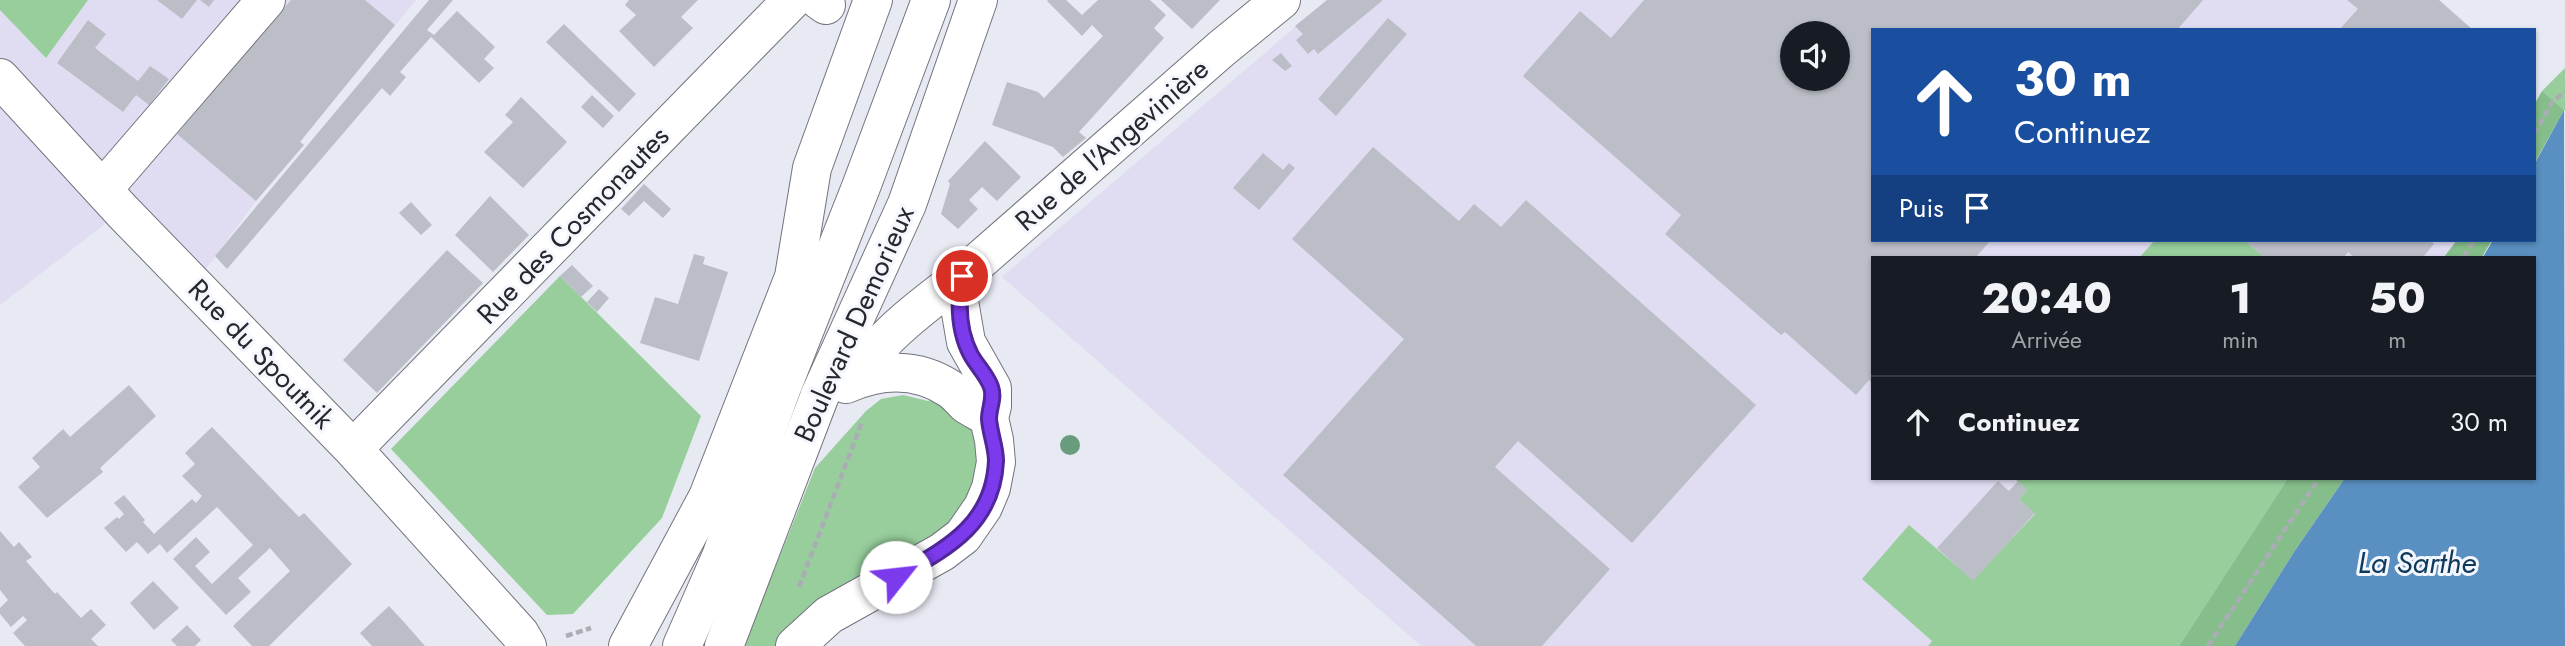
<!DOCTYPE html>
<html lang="fr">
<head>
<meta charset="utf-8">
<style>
  :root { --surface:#171b24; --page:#20242c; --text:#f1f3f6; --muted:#9ea1a6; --line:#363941 }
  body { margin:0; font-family:Jost,sans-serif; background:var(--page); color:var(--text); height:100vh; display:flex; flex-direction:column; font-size:26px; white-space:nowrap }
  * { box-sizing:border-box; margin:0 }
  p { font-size:23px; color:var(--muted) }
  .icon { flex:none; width:38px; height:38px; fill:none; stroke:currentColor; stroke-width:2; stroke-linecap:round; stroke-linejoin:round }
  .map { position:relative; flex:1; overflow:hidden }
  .details { position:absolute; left:1871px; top:256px; width:665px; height:224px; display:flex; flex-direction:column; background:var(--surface); border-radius:0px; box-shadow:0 2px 5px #0004 }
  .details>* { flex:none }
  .guide { position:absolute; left:1871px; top:28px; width:665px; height:214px; border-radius:0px; box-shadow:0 2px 5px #0004; background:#1a4fa0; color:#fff; overflow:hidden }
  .controls { position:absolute; left:1780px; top:21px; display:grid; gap:14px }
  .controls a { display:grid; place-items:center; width:70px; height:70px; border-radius:50%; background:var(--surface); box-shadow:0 2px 5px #0004; font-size:35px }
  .pin { position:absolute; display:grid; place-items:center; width:60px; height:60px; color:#fff; margin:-30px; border:4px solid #fff; border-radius:50%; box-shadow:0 2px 7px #0007 }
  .me { position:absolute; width:77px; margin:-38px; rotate:61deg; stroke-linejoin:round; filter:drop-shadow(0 0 5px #0008) }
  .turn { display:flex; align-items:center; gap:24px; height:147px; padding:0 28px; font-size:32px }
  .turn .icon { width:91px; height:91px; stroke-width:2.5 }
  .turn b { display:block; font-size:49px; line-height:60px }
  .then { display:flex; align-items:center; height:66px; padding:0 28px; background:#0003; gap:14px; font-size:26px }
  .eta { display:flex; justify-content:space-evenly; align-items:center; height:119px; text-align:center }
  .eta b { font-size:42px; font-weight:800; line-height:49px }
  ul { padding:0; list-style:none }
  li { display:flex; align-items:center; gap:21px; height:91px; padding:0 28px; border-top:2px solid var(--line) }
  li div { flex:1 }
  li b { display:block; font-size:26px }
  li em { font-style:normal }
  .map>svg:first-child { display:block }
  .industrial { fill:#e0ddf2; fill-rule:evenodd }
  .green { fill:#97ce9c }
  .forest { fill:#85be8b }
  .water { fill:#5990c1 }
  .building { fill:#bcbec7; fill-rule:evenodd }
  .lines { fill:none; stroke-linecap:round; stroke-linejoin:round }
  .minor-casing { stroke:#73747d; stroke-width:40 }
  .major-casing { stroke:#73747d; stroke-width:40 }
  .path { stroke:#abadb5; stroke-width:4.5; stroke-dasharray:7 3.5; stroke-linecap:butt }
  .minor { stroke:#fff; stroke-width:38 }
  .major { stroke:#fff; stroke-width:38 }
  .tree { fill:#689c7d }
  .route-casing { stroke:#51269a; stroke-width:18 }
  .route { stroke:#7c3aed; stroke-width:12 }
  .labels { text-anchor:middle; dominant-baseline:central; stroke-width:6; stroke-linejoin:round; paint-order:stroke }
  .street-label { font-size:28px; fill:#28282c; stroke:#f5f7ff }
  .water-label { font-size:30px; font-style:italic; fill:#0f3a5b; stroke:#f5f7ff }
</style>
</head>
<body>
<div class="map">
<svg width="2565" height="646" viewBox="0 0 2565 646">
  <rect width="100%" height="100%" fill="#e7e9f3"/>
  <!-- industrial -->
  <path class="industrial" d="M0,0H416L300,141L304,145L256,201L194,285L122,211L0,305Z
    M1327,0H2439L2473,30H1872V240H2457L2444,257H1872V478H2288L2179,646H1938L1933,641L1928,646H1421L1002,277ZM1792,33H1838V79H1792Z"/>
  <!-- green -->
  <path class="green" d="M0,0H88L46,58L0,10Z
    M2565,68V111L2542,91Z
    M2155,240H2244L2264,257H2140Z
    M560,276L701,416L662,518L573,614L547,615L391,449Z
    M951,389L989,418L983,507L795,646H744L815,468L866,411L881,399L903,395L928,401Z
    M2014,478H2288L2179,646H1928L1932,641L1862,579L1909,525L1973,580L2035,514L2019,499L2027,490Z"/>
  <!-- forest -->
  <path class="forest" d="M2542,91L2564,110L2534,164V105Z
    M2457,240H2492L2482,257H2444Z
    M2288,478H2345L2294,552L2235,646H2179Z"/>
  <!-- water -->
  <path class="water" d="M2564,110L2565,646H2235L2294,552L2345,478H2534V257H2483L2493,240H2534V165Z"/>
  <!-- building -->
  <path class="building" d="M157,0H197L182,19Z
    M200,0H214L209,7Z
    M291,0H365L395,25L300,142L304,145L256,201L177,134Z
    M429,0H453L427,30L434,35L457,11L495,47L484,59L494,68L479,83L431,37L400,72L406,77L390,96L382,88L227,269L215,256Z
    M629,0H698L681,17L693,28L654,67L619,31L636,15L625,5Z
    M1048,0H1066L1082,15L1098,0H1150L1166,15L1154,28L1164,38L1079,132L1086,138L1063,157L1053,147L992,125L1007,82L1038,92L1044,98L1103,36L1092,25L1082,36L1047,1Z
    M1161,0H1220L1192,29Z
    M1327,0H1383L1318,54L1314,49L1308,54L1296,40L1303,34L1295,26Z
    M1644,0H2203L2177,30H1872V240H1991L1976,257H1872V383L1869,380L1856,395L1785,332L1781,335L1665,234L1681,215L1523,76L1580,11L1611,38ZM1792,33H1838V79H1792Z
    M2347,0H2439L2473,30H2339L2358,9Z
    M1388,18L1407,34L1336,116L1318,99Z
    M88,20L106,34L95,48L138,81L150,66L169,79L149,105L136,95L123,112L57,63Z
    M564,24L636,94L619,112L546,42Z
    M1281,53L1292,66L1285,71L1272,60Z
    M592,95L614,116L603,128L581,107Z
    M521,97L567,142L523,188L484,152L513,122L505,115Z
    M985,141L1021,177L997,201L982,187L969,200L978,209L958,229L941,214L950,184L948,181Z
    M1373,147L1459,221L1474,204L1501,227L1526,200L1756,405L1632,543L1518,441L1495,467L1610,569L1542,646H1476L1283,475L1404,339L1292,239Z
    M1263,153L1283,170L1289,163L1295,168L1259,210L1233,188Z
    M644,184L671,209L663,218L644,201L629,216L621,209Z
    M490,196L529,235L493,272L455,235Z
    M411,202L432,225L421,235L399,213Z
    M2244,240H2429L2434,244L2423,257H2354L2348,252L2344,257H2264Z
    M447,250L483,283L377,393L343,360Z
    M694,254L705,257L703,264L728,272L699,361L640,343L655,297L678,304Z
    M572,265L593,286L581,297L560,276Z
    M599,289L609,298L597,312L587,302Z
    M129,385L156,416L100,468L103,472L47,518L18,487L40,467L32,458L63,429L70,437Z
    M212,427L299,517L304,513L352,564L269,646H252L233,626L290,571L270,548L238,578L251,592L226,615L173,559L196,537L210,552L195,566L212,584L253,545L217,507L167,553L160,544L148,554L137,542L126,552L104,528L117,517L119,519L124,514L114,503L124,495L145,520L143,522L154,534L192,499L196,503L202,496L182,476L195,464L185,453Z
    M1998,481L2009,491L2018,481L2027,490L2019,499L2035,513L1973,581L1937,548Z
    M0,531L14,547L19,542L32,557L26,561L55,594L57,592L81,618L91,609L106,625L91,639L98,646H25L13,633L27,620L23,616L11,627L0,614V608L8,600L0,590Z
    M153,581L179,608L154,630L130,603Z
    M389,606L403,621L425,646H372L360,633Z
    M187,625L201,640L195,646H177L171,640Z"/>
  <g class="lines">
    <defs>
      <path id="minor" d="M819,0L826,5
        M0,78L122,211L353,449L520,634L527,646
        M103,189L266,0
        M868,374C870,369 870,363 872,358C882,335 940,293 962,276L1221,49L1281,0
        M846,384C880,369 917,367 950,389C956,393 961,399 966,404C973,409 982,413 989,418
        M353,449L792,0
        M682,646L721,557L780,392L861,187L931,0
        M795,646L829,615L942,552L963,536L983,507L991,488L996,462L994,440L989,418L992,406V388L966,342L959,301L962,276"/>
      <path id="major" d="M628,646L708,497L794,277L812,168L873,0
        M724,646L820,395L907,204L978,0"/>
    </defs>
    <!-- minor casing -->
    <use href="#minor" class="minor-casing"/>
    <!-- major casing -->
    <use href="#major" class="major-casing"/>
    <!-- path -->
    <path class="path" d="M2534,134L2553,101L2565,92
      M2464,257L2474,240
      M799,587L862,422
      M566,636L591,628
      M2208,646L2319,478"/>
    <!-- minor -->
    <use href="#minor" class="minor"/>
    <!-- major -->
    <use href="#major" class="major"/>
  </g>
  <!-- trees -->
  <circle class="tree" cx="1070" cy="445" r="10"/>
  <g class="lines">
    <defs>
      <path id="route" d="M896,577C945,549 993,526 996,461C996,447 990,433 989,419C989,408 995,398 991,387C987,375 977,366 971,355C958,331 958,302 962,276"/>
    </defs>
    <!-- route casing -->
    <use href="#route" class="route-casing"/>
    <!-- route -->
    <use href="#route" class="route"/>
  </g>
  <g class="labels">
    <!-- street labels -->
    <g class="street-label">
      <text transform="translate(1112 145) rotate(-41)">Rue de l'Angevinière</text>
      <text transform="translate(573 225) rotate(-46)">Rue des Cosmonautes</text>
      <text transform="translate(854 324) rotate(-66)">Boulevard Demorieux</text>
      <text transform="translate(261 354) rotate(46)">Rue du Spoutnik</text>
    </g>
    <!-- water labels -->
    <g class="water-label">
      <text x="2417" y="562">La Sarthe</text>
    </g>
  </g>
</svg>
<div class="controls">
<a><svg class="icon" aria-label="sound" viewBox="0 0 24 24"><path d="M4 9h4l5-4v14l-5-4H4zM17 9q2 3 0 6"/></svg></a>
</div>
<div class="pin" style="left:962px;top:276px;background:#d93025"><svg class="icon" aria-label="arrive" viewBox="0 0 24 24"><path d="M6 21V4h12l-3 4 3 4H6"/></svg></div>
<svg class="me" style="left:896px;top:577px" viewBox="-20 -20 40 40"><circle r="19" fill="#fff"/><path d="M0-13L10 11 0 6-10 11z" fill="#7c3aed"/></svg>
<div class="guide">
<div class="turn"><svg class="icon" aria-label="ahead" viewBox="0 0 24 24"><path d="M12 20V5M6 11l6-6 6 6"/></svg><div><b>30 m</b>Continuez</div></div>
<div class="then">Puis<svg class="icon" aria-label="arrive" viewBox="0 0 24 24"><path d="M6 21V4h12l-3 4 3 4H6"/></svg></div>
</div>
<section class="details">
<div class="eta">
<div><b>20:40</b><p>Arrivée</p></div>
<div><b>1</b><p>min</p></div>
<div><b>50</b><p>m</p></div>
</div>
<ul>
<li><svg class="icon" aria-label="ahead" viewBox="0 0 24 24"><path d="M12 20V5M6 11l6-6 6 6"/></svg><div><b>Continuez</b></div><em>30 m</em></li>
</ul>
</section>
</div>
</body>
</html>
